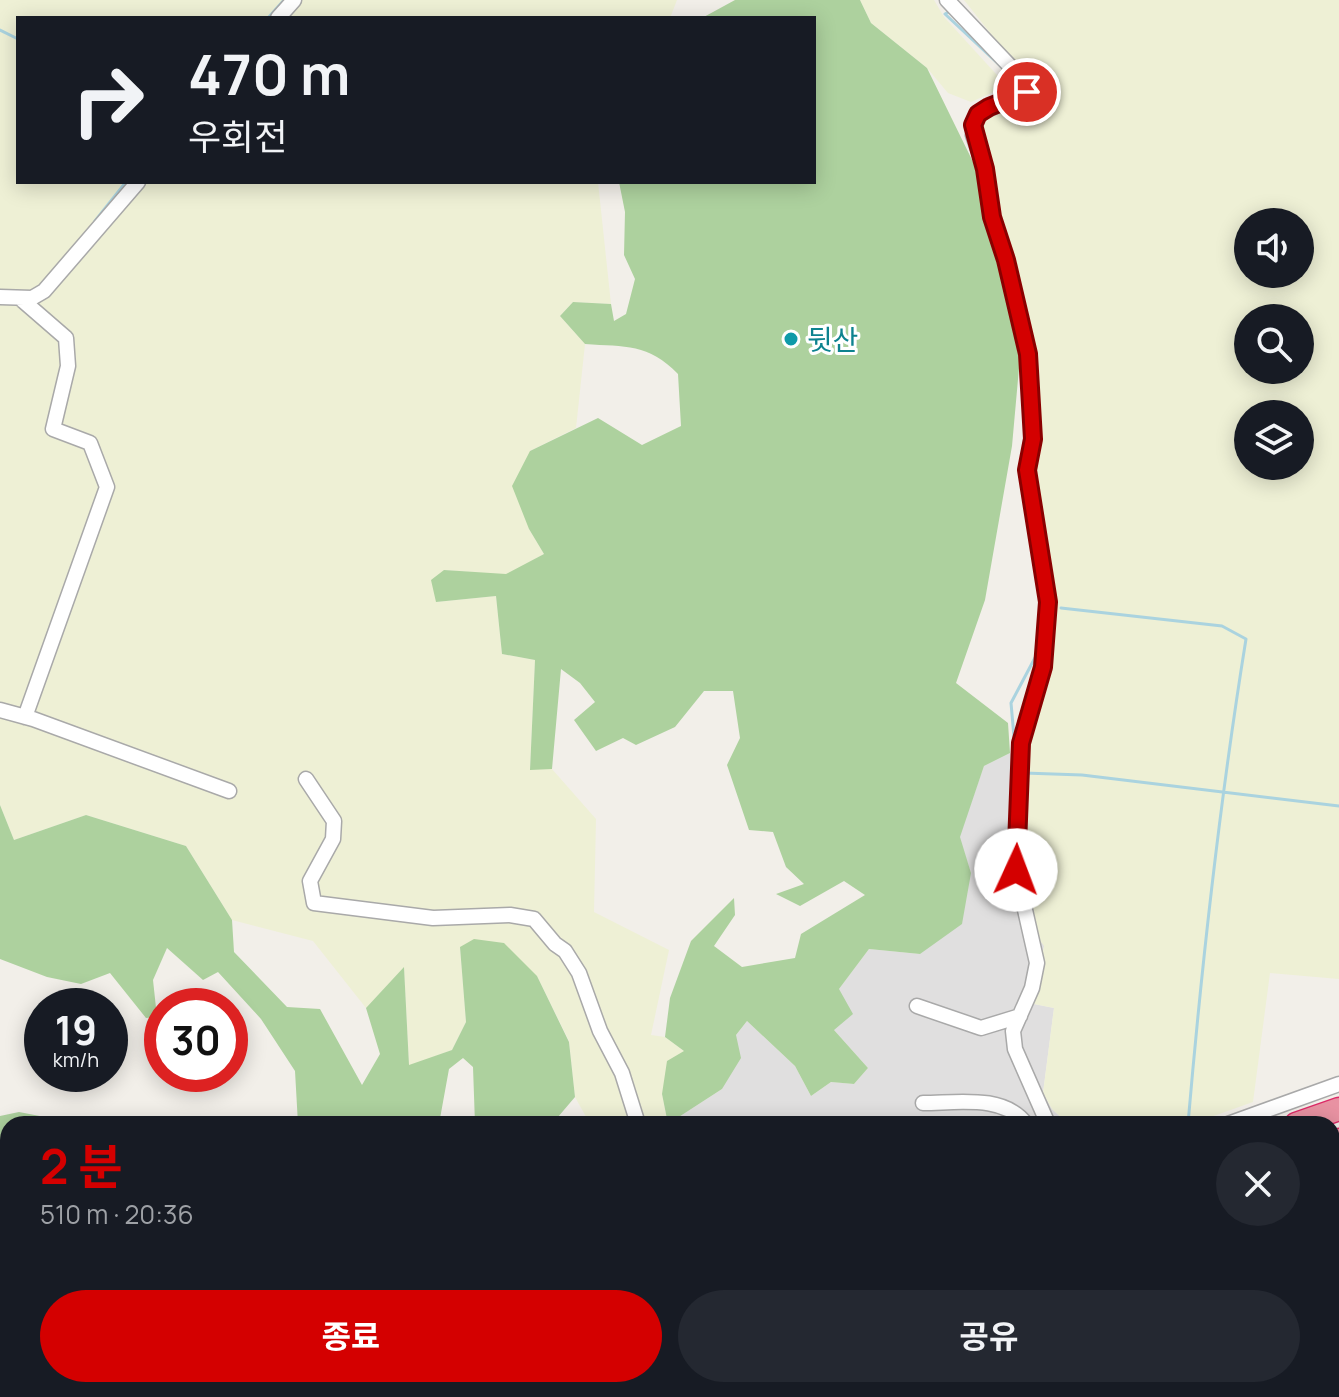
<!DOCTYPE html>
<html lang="ko">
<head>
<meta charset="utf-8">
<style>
  :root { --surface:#171b24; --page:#242831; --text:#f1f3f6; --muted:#9ea1a6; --accent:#d40000 }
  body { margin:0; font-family:Manrope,"Noto Sans KR",sans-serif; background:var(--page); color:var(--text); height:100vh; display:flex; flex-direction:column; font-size:30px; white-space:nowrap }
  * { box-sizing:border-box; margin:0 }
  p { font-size:26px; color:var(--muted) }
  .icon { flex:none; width:44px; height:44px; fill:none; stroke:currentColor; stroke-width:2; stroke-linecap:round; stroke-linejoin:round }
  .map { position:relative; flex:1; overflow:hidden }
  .drawer { position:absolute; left:0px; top:1116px; width:1340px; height:282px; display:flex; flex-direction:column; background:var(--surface); border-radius:24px 24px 0 0; box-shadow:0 4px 20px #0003 }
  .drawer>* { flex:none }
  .hud { position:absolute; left:16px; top:16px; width:800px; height:168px; border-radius:0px; box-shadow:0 4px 20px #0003; background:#171b24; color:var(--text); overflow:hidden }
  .buttons { position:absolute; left:1234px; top:208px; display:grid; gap:16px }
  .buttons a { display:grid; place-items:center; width:80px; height:80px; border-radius:50%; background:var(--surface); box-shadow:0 4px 20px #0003; font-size:40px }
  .speed { position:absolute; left:24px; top:988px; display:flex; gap:16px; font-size:40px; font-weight:700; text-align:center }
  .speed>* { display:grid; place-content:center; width:104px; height:104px; border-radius:50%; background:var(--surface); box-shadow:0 4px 20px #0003; line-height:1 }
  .speed small { font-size:20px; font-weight:400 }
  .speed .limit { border:12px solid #d22; background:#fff; color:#111 }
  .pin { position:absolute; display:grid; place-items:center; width:68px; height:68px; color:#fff; margin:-34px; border:4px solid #fff; border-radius:50%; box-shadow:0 2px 8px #0007 }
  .me { position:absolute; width:88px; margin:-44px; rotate:2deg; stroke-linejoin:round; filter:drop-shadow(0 0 6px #0008) }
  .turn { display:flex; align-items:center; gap:28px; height:168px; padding:0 40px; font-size:36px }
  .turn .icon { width:104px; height:104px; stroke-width:2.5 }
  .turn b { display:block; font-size:56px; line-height:68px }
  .round { display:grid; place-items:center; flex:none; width:84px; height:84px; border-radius:42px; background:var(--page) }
  .overview { display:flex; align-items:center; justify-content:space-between; height:136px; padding:0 40px }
  h1 { font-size:48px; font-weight:700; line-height:60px; color:var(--accent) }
  .cta { display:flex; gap:16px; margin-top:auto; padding:16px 40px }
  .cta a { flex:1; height:92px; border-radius:48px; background:var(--accent); color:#fff; font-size:32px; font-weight:700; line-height:92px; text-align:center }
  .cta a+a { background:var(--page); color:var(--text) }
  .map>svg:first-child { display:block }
  .residential { fill:#e0dfdf }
  .farmland { fill:#eef0d5; fill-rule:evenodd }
  .forest { fill:#add19e }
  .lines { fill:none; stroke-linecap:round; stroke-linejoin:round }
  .stream { stroke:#aad3df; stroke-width:3 }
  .minor-casing { stroke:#a9a9a9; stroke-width:17 }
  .highway-casing { stroke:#dc2a67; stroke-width:25 }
  .minor { stroke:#fff; stroke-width:14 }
  .highway { stroke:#e892a2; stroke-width:22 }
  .route-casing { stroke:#8a0000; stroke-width:20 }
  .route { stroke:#d40000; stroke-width:14 }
  .culture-dot { fill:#0f9aa8; stroke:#fff; stroke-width:3 }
  .labels { text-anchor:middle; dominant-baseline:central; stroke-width:6; stroke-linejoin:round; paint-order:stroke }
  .culture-label { font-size:28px; fill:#0d838f; stroke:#fff; text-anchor:start }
</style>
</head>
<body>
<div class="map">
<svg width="1339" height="1397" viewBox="0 0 1339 1397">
  <rect width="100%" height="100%" fill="#f2efe9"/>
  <!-- residential -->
  <path class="residential" d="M1010,753L1028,771L1023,816L1044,946L1034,1004L1054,1008L1043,1093L1052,1109L1068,1124H668L722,1089L736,1035L747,1021L795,1066L811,1096L831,1082L854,1084L868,1068L834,1030L839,989L869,949L920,954L971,873L959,837L984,766Z
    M416,1390H834L825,1397H417Z"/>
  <!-- farmland -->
  <path class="farmland" d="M0,0H677L670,18H18V182H598L611,304L573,302L560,316L585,344L576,428L530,451L529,529L544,554L506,575L444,570L436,602L496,596L502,654L535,660L530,769H552L596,819L594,912L669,950L651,1035L665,1037L684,1051L662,1094L668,1124H590L575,1097L569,1041L537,976L460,947L466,1022L452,1050L409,1066L404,968L366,1008L313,941L232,920L186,846L86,815L14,840L0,805Z
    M860,0H934L944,17L1007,86L971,102L948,93L927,68L871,23Z
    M964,0H1339V979L1270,973L1253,1102L1191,1124H1068L1052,1109L1043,1093L1054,1008L1034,1004L1044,946L1036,935L1021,864L1028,757L1051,661L1033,467L1040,433L1035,360L999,226L993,170L980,125L991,115L1024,102L1033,87ZM1248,222H1300V274H1248ZM1248,318H1300V370H1248ZM1248,414H1300V466H1248Z
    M1339,1191V1397H953L951,1390H1332V1192Z"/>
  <!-- forest -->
  <path class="forest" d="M735,0H860L871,23L927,68L975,166L1020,357L1012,446L985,600L956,683L1008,723L1010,753L984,766L960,837L971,873L962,924L920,954L869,949L839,989L853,1014L834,1030L868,1068L854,1084L831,1082L811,1096L795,1066L747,1021L736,1035L741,1058L722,1089L668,1124L662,1094L667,1061L684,1051L665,1037L670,998L691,941L734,898L735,915L714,946L742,967L795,958L801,934L865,895L844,881L800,906L776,894L804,884L786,867L773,832L749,830L727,765L740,738L733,691H704L675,727L636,745L623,738L596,751L574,720L595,702L580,683L561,669L552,769L530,770L535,660L502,654L496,596L436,602L431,580L444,570L506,574L544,554L529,529L512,486L530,451L598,418L642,445L681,426L678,374C648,343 626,347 585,344L560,316L573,302L611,304L614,321L626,314L635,279L624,255L625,212L619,182H814V18H702Z
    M0,805L14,840L86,815L186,846L232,920L234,952L287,1007L320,1009L362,1085L380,1054L366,1008L404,967L409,1065L452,1050L466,1022L460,947L474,939L504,943L537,976L569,1042L575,1097L552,1124H475L473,1067L463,1058L449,1069L439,1124H298L295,1071L261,1019L218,972L203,980L167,948L153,980L157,1017L146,1018L110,973L81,984L47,977L0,959Z
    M19,1112L50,1118L55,1124H8V1204H0V1116Z
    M0,1353L8,1356V1390H183L191,1397H0Z
    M349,1390H413L417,1397H351Z"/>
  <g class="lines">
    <!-- stream -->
    <path class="stream" d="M952,10L945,14L1008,73L1015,88C994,99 958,105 967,135
      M268,18L284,0
      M0,30L18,39
      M95,221L126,182
      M1023,455L1026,423
      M1061,608L1222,626L1246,639C1220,800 1202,961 1188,1124
      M1014,737L1011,703L1038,652
      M1024,773L1082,775L1339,806"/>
    <defs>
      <path id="minor" d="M947,0L1027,84V92L978,114L973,135L985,169L992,217L1006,260L1028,354L1033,439L1027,470L1048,602L1043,667L1021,743L1016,853V870L1037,963L1032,988L1013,1031L1015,1049L1048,1124
        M278,18L294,0
        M0,297L32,298L44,291L138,182
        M21,299L66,338L68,366L53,429L90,443L107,487L25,717
        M0,710L33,719L229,791
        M306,779L334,821L333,839L310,881L314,903L433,918L510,915L534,919L555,944L565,951L579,973L600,1031L622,1073L638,1124
        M917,1006L981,1028L1020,1016
        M923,1103C956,1103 1004,1094 1026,1124
        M1228,1124L1339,1084
        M1332,1201L1339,1199
        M563,1390V1397
        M711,1390L714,1397
        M528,1397L529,1390
        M605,1397L608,1390
        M805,1397L814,1390
        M882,1397L891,1390"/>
      <path id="highway" d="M1296,1124L1339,1109
        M1332,1142L1339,1140
        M838,1397L848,1390
        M857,1397L867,1390"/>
    </defs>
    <!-- minor casing -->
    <use href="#minor" class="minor-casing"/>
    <!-- highway casing -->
    <use href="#highway" class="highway-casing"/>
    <!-- minor -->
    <use href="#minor" class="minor"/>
    <!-- highway -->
    <use href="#highway" class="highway"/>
  </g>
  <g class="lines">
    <defs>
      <path id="route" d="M1016,870L1021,743L1043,667L1048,602L1027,470L1033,439L1028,354L1006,260L992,217L985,169L973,125L978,114L989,107L1027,92"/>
    </defs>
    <!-- route casing -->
    <use href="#route" class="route-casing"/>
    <!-- route -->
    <use href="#route" class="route"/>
  </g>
  <!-- markers -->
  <circle class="culture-dot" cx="791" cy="339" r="8"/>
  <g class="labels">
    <!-- culture labels -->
    <g class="culture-label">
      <text x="807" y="339">뒷산</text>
    </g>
  </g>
</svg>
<div class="buttons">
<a><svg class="icon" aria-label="sound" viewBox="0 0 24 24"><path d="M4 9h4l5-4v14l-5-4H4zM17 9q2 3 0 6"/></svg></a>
<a><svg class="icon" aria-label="search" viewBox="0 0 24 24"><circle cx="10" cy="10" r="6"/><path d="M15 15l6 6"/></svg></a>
<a><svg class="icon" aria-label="layers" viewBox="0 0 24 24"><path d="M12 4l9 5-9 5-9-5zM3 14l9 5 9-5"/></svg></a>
</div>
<div class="speed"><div>19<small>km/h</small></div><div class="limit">30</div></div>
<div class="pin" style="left:1027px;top:92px;background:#d93025"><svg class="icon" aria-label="arrive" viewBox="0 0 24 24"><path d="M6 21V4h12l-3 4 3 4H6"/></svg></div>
<svg class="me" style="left:1016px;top:870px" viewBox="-20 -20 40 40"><circle r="19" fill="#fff"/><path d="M0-13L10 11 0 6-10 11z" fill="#d40000"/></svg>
<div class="hud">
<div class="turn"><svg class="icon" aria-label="right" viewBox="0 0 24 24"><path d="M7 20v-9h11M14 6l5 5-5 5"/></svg><div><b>470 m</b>우회전</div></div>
</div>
<section class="drawer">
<div class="overview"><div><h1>2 분</h1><p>510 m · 20:36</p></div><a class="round"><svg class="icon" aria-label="close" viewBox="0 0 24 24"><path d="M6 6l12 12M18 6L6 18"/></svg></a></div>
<div class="cta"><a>종료</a><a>공유</a></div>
</section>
</div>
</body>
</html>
